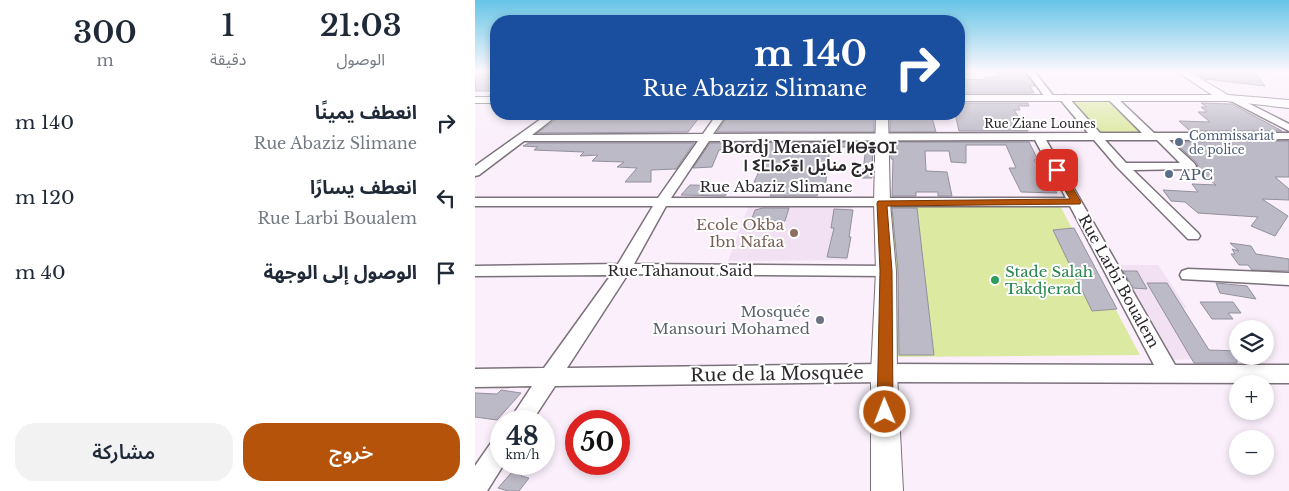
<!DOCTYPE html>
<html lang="ar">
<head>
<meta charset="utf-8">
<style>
  :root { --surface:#fff; --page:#f2f2f3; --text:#1f2937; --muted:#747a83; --accent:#b45309 }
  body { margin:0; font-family:"Libre Baskerville","Noto Sans Arabic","Noto Sans Tifinagh",serif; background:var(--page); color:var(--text); direction:rtl; height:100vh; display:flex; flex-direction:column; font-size:19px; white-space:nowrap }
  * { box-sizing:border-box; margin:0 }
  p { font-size:16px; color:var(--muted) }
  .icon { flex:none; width:28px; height:28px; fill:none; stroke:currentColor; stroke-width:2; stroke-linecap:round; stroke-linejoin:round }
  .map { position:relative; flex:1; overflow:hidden; direction:ltr }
  .sheet { display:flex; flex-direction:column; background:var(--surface); width:475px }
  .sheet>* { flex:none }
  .top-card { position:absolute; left:15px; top:15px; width:475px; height:105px; border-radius:20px; box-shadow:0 2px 8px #0003; direction:rtl; background:#1a4fa0; color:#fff; overflow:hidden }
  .fabs { position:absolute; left:754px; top:320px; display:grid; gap:10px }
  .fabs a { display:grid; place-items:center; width:45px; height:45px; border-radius:50%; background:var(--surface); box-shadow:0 2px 8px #0003; font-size:25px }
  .speed { position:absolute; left:15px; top:410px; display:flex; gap:10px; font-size:25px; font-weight:700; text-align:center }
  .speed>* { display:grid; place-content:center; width:65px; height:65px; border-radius:50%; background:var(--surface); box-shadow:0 2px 8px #0003; line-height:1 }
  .speed small { font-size:12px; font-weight:400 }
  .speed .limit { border:8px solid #d22; background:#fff; color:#111 }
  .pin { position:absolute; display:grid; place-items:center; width:42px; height:42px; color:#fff; margin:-21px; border-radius:10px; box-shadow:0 2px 8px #0006 }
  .me { position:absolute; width:55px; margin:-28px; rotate:359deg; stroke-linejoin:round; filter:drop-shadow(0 0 4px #0008) }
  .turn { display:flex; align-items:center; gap:18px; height:105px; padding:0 15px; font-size:22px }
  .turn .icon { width:65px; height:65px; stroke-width:2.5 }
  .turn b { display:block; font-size:35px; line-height:42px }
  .eta { display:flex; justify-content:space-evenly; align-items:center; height:85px; text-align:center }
  .eta b { font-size:30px; font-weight:600; line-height:35px }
  .cta { display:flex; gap:10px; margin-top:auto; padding:10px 15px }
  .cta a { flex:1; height:58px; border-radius:20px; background:var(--accent); color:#fff; font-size:20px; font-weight:600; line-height:58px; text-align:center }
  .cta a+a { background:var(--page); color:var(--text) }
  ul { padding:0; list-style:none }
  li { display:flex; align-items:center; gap:15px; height:75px; padding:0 15px }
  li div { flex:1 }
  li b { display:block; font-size:19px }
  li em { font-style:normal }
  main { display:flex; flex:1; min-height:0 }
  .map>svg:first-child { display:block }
  .built { fill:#f1e1f2 }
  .green { fill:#dce9a0 }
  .building { fill:#bdbac7; stroke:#93909d }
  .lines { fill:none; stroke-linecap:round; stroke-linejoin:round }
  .minor-casing { stroke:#7b717b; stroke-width:3 }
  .major-casing { stroke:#7b717b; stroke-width:2 }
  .minor { fill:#fff; fill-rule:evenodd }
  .major { fill:#fff; fill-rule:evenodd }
  .route { fill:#b45309; stroke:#753606 }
  .service-dot { fill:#5c6f8a; stroke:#fff; stroke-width:2 }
  .education-dot { fill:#8d6e63; stroke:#fff; stroke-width:2 }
  .leisure-dot { fill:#2e9e5b; stroke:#fff; stroke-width:2 }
  .worship-dot { fill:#6b7280; stroke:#fff; stroke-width:2 }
  .labels { text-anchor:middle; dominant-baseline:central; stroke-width:4; stroke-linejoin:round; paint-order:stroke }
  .far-street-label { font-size:12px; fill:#2b272b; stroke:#fff }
  .far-service-label { font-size:12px; fill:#4e5e75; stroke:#fff; text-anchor:start }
  .service-label { font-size:15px; fill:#4e5e75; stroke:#fff; text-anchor:start }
  .street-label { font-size:15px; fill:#2b272b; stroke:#fff }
  .education-label { font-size:15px; fill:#785e54; stroke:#fff; text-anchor:end }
  .leisure-label { font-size:15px; fill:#27864d; stroke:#fff; text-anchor:start }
  .worship-label { font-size:15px; fill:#5b616d; stroke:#fff; text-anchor:end }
  .far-district-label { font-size:16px; font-weight:bold; fill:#2b272b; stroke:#fff }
  .near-street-label { font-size:18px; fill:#2b272b; stroke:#fff }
</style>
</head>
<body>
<main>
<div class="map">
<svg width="814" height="491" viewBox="0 0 814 491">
  <rect width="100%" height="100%" fill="#faeffb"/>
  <!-- built -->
  <path class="built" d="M274,205H378L373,260L253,261Z
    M640,265H683L712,308H691L719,359L694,360Z"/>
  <!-- green -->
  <path class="green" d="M591,98H632L668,133H620Z
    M414,203L584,204L665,355L418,357Z"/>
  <!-- building -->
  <path class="building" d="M521,71H545L547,76L552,75L560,86H555L559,93H485L484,79L511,80L510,77H523Z
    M718,71H779L790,86L730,79Z
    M21,73V95H14L21,91H0V75Z
    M488,103H553L554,106H543L545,110H539L553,131H484L481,118Z
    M726,103L757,104L807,131H715L704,121L735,122L723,112H732L726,107H732Z
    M89,114H227L213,132L62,133Z
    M254,114L309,116L312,114H399V132H242Z
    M415,114H456L461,132H415Z
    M814,141V177H800L814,189V200L787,199L813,216L800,236L776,226L783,217L723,213L710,202L696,201L688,190L723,192L717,184L741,185L721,169L723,165L721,162L699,142Z
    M398,142L397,178H387L391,147H355L350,188H344L342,196H295L301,186L279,182L294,151L244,150L237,167L218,168L235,143Z
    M416,142H554L563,160H559L582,193L546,192L534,168H541L531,145H491V163L476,162L474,151H450L451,171L472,172L477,196H463V192H441V196H417L418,159H416Z
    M54,143H219L201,169L176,170V182H150L162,168L142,167L149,162L117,161L123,155L105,156L109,152L59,150L63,147L48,146Z
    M215,185L256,186L250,196L206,195Z
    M288,208H314L310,221H276L280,210Z
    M417,208H442L459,355H424L423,271Z
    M359,209L378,210L374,237H376L372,258L352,257L359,228H356Z
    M599,228L642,309L617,311L578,230Z
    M755,243L776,246L781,254L814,259V271L777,270L773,265H764L756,254H760L757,249L764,251Z
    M648,271H662L672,289L658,288Z
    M672,283H692L734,350L762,351V363H719Z
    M741,283L772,286L781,299L745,293Z
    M725,302H758L766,313H753L758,319H737Z
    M26,390L46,393L22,420L0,417V393L22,394Z
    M44,464H56L46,476L54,478L44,491H33L23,488Z"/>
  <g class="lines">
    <defs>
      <path id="minor" d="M551,71H559L580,98L578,100H572Z
        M589,95L592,96L625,133H667L634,100V96H640L679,133H814V139L694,140L719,163L721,166L719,169L658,170L723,233L725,236L723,239H713L642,167L619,140H571L700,365H814V383L409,382L80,386L57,421H34L57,386L0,387V369L69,368L136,275L0,276V266L143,264L178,206H0V198H183L223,141H49L4,175L0,176V166L73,114H84L57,135L228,134L242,114H252L238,134L613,133L584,98ZM560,140L591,198H196L234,141ZM630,140H682L705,163H651ZM191,206H595L679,365L409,364L92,368L153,274L411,276L417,275L419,271L417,267L411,266L159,264Z
        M759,96L814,124V131L756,101L754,99Z
        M713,269L814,273V285L707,279L705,275L707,271Z
        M26,437V464H29L12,491H0V466L18,440Z"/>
      <path id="major" d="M701,71H713L753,95L814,100V108L751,101H484V95H737Z
        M0,97H21V103H0Z
        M401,114H413L415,203L421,271L422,373L428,491H396V373L401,271L399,203Z"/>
    </defs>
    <!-- minor casing -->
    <use href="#minor" class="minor-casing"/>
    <!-- major casing -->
    <use href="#major" class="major-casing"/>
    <!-- minor -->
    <use href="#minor" class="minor"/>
    <!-- major -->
    <use href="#major" class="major"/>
  </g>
  <!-- sky -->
  <linearGradient id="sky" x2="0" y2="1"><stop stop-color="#65c4e6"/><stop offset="0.51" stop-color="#fdf8fd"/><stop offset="1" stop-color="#fdf8fd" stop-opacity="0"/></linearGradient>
  <rect width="814" height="140" fill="url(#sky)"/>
  <!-- route -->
  <path class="route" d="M582,167L587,170L606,202L605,204L412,206L417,271L418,412L416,418L410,420L404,418L402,412L405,271L402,203L403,201L595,199L578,170Z"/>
  <!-- markers -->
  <g class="service-dot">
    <circle cx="704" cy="142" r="5"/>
    <circle cx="694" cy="174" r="5"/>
  </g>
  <circle class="education-dot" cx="319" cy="233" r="5"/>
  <circle class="leisure-dot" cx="520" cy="280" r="5"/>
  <circle class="worship-dot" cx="345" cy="320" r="5"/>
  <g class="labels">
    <!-- far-street labels -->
    <g class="far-street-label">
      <text x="565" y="123">Rue Ziane Lounes</text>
    </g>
    <!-- far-service labels -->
    <g class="far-service-label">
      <text x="714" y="135">Commissariat<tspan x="714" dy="14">de police</tspan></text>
    </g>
    <!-- service labels -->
    <g class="service-label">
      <text x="704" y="174">APC</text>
    </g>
    <!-- street labels -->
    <g class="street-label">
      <text x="301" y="186">Rue Abaziz Slimane</text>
      <text x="205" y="270">Rue Tahanout Said</text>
      <text transform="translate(644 281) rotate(61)">Rue Larbi Boualem</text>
    </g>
    <!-- education labels -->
    <g class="education-label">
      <text x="309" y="224">Ecole Okba<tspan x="309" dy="17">Ibn Nafaa</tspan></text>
    </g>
    <!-- leisure labels -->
    <g class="leisure-label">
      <text x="530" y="271">Stade Salah<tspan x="530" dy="17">Takdjerad</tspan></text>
    </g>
    <!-- worship labels -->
    <g class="worship-label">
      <text x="335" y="311">Mosquée<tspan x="335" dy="17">Mansouri Mohamed</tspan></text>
    </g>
    <!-- far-district labels -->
    <g class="far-district-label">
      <text x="334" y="147">Bordj Menaiel ⵍⴱⴻⵔⵊ<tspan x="334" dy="18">ⵏ ⵉⵎⵏⴰⵢⴻⵏ برج منايل</tspan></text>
    </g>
    <!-- near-street labels -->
    <g class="near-street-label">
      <text transform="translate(302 374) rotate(-1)">Rue de la Mosquée</text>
    </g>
  </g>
</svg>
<div class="fabs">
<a><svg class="icon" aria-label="layers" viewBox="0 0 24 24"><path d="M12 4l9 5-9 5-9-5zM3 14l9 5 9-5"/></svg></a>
<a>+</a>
<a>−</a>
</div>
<div class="speed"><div>48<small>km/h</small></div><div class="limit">50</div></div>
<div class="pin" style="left:582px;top:170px;background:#d93025"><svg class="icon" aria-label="arrive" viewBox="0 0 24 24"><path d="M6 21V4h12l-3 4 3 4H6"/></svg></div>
<svg class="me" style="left:410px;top:412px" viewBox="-20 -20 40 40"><circle r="17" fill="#b45309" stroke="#fff" stroke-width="3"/><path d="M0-11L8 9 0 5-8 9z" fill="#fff"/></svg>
<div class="top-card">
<div class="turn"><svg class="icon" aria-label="right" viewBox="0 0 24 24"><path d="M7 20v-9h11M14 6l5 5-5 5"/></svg><div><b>140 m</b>Rue Abaziz Slimane</div></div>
</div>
</div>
<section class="sheet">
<div class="eta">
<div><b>21:03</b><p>الوصول</p></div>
<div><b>1</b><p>دقيقة</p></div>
<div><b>300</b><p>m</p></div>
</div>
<ul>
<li><svg class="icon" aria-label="right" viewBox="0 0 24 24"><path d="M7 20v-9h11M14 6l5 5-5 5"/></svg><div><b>انعطف يمينًا</b><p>Rue Abaziz Slimane</p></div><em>140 m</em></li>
<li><svg class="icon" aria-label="left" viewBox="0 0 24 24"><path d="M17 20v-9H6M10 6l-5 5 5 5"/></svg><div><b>انعطف يسارًا</b><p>Rue Larbi Boualem</p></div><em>120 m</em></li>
<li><svg class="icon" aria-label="arrive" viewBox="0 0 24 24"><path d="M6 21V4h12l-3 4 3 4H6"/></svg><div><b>الوصول إلى الوجهة</b></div><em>40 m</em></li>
</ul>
<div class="cta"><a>خروج</a><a>مشاركة</a></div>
</section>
</main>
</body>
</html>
